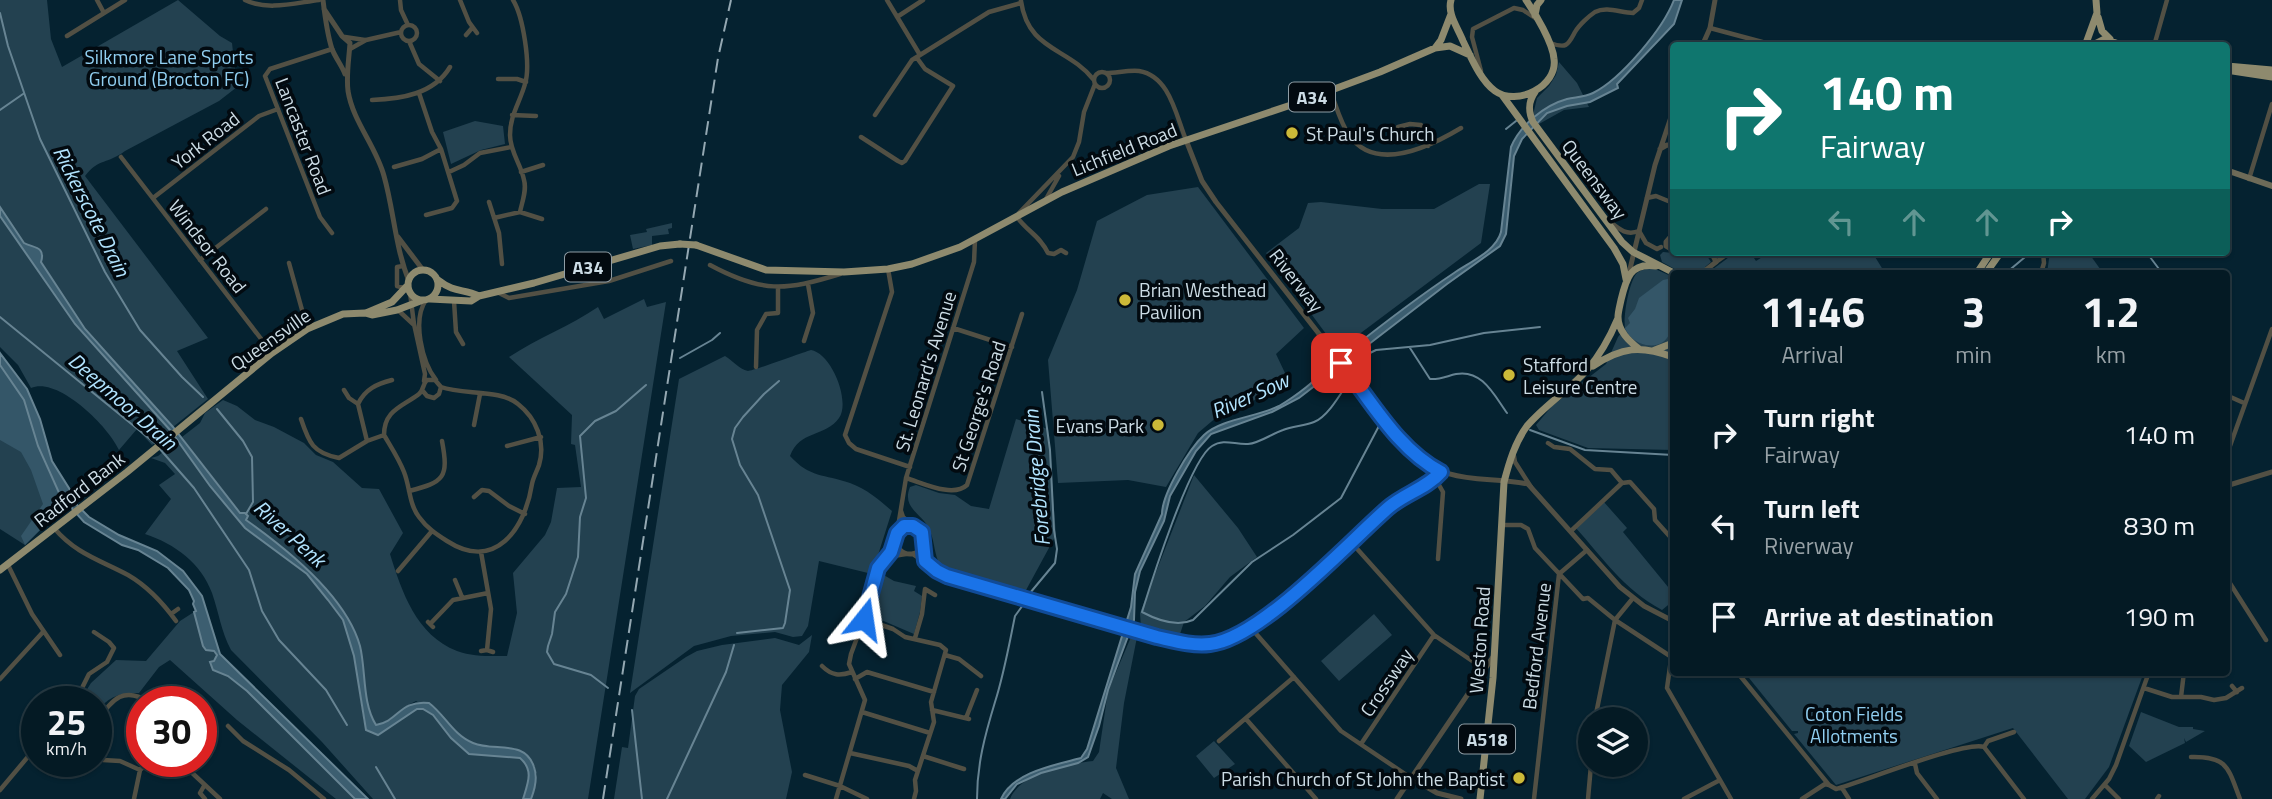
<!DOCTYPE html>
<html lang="en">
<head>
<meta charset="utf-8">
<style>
  :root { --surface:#041a24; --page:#0d232c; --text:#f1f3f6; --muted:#97a1a6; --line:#253841 }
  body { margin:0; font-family:"Titillium Web",sans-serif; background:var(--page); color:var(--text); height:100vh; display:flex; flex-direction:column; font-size:26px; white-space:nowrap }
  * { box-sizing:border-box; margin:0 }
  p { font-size:23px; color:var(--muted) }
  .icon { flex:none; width:38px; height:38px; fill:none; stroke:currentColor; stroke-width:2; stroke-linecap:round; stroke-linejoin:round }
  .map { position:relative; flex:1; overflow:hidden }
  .sheet { position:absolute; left:1670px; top:270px; width:560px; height:406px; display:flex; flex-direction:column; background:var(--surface); border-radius:7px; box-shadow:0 2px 5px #0004,0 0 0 2px var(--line) }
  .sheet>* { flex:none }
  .top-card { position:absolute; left:1670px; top:42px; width:560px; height:214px; border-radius:7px; box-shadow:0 2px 5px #0004,0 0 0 2px var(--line); background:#0f766e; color:#fff; overflow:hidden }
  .buttons { position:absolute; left:1578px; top:707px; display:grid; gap:14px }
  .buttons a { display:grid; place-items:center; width:70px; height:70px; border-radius:50%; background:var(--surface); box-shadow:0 2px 5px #0004,0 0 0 2px var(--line); font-size:35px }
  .speed { position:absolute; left:21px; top:686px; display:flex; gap:14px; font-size:35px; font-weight:700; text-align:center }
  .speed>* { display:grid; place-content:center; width:91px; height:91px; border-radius:50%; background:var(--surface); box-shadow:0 2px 5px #0004,0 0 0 2px var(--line); line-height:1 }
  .speed small { font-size:18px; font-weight:400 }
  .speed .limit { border:10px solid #d22; background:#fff; color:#111 }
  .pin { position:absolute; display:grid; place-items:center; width:60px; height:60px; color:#fff; margin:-30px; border-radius:14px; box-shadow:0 4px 10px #0006 }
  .me { position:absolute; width:77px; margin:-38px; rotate:15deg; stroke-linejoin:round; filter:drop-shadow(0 0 5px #0008) }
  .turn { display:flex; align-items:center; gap:24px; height:147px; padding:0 35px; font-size:32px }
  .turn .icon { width:91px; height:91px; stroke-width:2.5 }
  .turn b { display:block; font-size:49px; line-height:60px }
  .lanes { display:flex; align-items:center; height:66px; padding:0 35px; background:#0003; justify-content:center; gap:35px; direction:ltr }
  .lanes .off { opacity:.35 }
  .eta { display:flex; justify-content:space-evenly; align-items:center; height:119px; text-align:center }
  .eta b { font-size:42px; font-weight:700; line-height:49px }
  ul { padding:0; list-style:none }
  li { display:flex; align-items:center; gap:21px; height:91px; padding:0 35px }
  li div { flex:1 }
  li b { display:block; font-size:26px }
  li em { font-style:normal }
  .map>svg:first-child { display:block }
  .green { fill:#234150 }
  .forest { fill:#345668 }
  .water { fill:#3c5e70; stroke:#678493; stroke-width:2 }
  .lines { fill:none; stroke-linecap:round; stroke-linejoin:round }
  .stream { stroke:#678493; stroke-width:2 }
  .minor { stroke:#525044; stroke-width:4.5 }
  .tertiary { stroke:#525044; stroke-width:5 }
  .secondary { stroke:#6e6b58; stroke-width:6 }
  .trunk { stroke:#8e8a6e; stroke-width:7 }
  .rail { stroke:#94a8b2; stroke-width:2; stroke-dasharray:14 7; stroke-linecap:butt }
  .trunk-bridge { stroke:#8e8a6e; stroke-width:7 }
  .route-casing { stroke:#114b97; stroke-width:18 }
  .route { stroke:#1a73e8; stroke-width:12 }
  .poi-dot { fill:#ccb938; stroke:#020a10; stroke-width:2.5 }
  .labels { text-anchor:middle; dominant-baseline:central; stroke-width:7; stroke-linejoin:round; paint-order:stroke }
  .shield { fill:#020a10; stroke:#8f9da5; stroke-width:2 }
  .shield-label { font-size:18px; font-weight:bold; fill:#ccdce5 }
  .park-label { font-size:19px; fill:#91cff1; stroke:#020a10 }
  .poi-label { font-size:19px; fill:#ccdce5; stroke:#020a10; text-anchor:start }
  .street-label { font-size:19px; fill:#ccdce5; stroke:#020a10 }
  .water-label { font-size:21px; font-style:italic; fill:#b2e4ff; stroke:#020a10 }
</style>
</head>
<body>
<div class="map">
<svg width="2272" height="799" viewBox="0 0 2272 799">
  <rect width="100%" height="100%" fill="#052230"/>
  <!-- green -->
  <path class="green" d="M0,0H47L51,39L62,67L178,0L220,36L232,43L237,87L219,101L125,151C108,164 99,158 85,176L208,338L177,351L208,399L173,427L85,329L41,261L43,256L24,243L0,207Z
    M1559,62L1577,83L1589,107L1564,110L1539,124L1533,115L1537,98L1549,86L1556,75Z
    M475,121L503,126L505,144L481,150L451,164L443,132Z
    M1479,184H1490L1481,243L1338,350L1266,253L1299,228L1308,203L1321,202L1382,209H1434Z
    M1198,187L1304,328L1276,354L1285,373L1287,386L1218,416L1198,433L1166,487L1128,480L1058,483L1048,360L1077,290L1097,221L1147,195Z
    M0,216L75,324L170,430L152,445L137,429L119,450C109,427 58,376 31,388L18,365L0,347Z
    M672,223V228L668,229L669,234L652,236V245L633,249L630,235L647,232L646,229Z
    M1663,252L1707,256L1711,262L1705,267L1709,272L1736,252H1750L1756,261L1770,252H1872L1885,273H1682L1662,262L1660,255Z
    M2050,252H2088L2103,273H2047Z
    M1653,268L1673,277V450L1588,448L1539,430L1536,425L1552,406L1606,364L1618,337L1625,328C1623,317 1629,281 1637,273C1642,269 1647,269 1653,268Z
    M644,299L647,307L666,302L588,799H531L537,774L514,748L474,744L455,731L442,716L416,701C401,707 391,722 376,725C363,706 366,669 360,646C346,596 286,549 246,520L245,513H240L182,437L200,423L205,413L223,400L237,406L255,420L274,427L304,443L316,455L333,462L362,488L379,489L403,533L390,554C402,592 416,635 457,651C473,657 491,656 507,656L517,613L513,573L545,535L551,522L557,488L581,487L575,445L571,444L572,415L509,357C538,338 570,326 598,307L604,319Z
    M811,350C831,353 851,401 839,418C826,437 799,430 790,456C810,478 824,474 850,483C867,489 879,500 892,511L872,574L819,561L808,626L802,636L793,637L775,632L731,636L694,646L630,693L679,379L725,356C732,360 739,369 748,371C753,371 801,353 811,350Z
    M0,365L60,495L70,507L48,522L25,545L0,529Z
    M1016,419L1048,429L1056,535L1025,592L940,565C934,554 935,543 930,531C924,514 901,509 910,487L916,485L939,493L955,495L971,506L989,509Z
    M177,441L210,486L245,528L307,574L343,620L354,656L364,722L378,735L417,709H423L433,715L451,738L469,754L520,758C534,770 528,783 523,799H373L322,742L231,650C221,631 219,613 212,593C201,563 175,544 145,534L171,499L159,485L175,474L165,463L151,458L158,456Z
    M1194,475L1238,528L1257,557L1230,577L1205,606L1184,622L1179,637L1141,628L1140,613Z
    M1603,501L1627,528L1623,532L1673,593V601L1662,610C1622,588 1604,559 1575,527Z
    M882,574L894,581L916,586L914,591L922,596L920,612L914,634L872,616Z
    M194,612L201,640L217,655L213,662V670L228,676L247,691L355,799H336L237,720L170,660L159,667L139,693C120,692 107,697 96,713V702H79L91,683L116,660L146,661L180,621Z
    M1374,614L1392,635L1339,681L1321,661Z
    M812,635L809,652L782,685L780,710L792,772L786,799H614L622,747L628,748L635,696L639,689L686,657L697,651L722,645L775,638L799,645Z
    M1131,637H1137L1124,703L1116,768L1129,799H1112L1103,793L1100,799H1010C1020,773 1067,764 1093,761L1099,752L1108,691Z
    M1768,672H2144L2109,767L2085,799H2068L2013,728L1836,785L1794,734L1798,733V731H1792L1749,678Z
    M2141,712L2179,727H2193V729L2205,731L2186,742L2184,738L2185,743L2146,762L2129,746Z
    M1214,741L1235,764L1214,778L1196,756Z"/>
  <!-- forest -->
  <path class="forest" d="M1673,278C1673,299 1682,351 1646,345C1636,343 1629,337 1625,328L1630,323L1628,318L1635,309L1639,298L1663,280Z
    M0,365C9,376 19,388 25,401C39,437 44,477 70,507L48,522L25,545L21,536L43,504L31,470L21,452L0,440Z"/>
  <!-- water -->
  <path class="water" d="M1674,0H1682L1674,24L1617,84L1618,88L1590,102L1567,106L1547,113L1522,139L1514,156L1506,234L1500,246L1447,284L1299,398L1272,412L1211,434L1196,451L1170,496L1164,521L1140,571L1135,592L1134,620L1108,690L1099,726L1088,757L1078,763L1041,773L1017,784L1005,799H1001C1013,772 1055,765 1081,758L1087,749L1131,607L1135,574L1162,514C1162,494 1189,449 1204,435C1221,419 1257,417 1279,406C1305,391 1327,369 1350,350C1384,323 1418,297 1454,273C1470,262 1496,251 1501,232L1511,147C1520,125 1545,105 1567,99C1576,97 1585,97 1593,93C1621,79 1663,29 1674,0Z
    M0,207L24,243C33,248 46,246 41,262L85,329L173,427L240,513H245L248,516L246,520C287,549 346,596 360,646C366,670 362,703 376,725C399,721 399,700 429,703C445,715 453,735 473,743C495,752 525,739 534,767C538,778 535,789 531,799H523C528,783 534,770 520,758L469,754L451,738L433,715L423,709H417L378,735L366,730L354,656L343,620L328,600L307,574L245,528L210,486L170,430L75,324L0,216Z
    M0,353L27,389L40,419L52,461L72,493L74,502L89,517L119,535L157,551L183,571L202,596L220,654L368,799H355L247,691L228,676L213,670L210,662L214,661L217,655L214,651L206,650L203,646L194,612L196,611L193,604L194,601L189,590L168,568L138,550L122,545L84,522L60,495L38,446L24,400L0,365Z"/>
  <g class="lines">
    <!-- stream -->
    <path class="stream" d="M0,13L8,46L40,139L105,272L140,330L182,377L203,397
      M0,110L23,94
      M1506,129L1516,121
      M2143,252L2150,257L2162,273
      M2006,273L2031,252
      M0,317L156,444
      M1410,348L1430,379C1439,380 1447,376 1456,374C1482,369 1494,395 1507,413
      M680,358L712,340L720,333
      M1355,374L1370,353L1376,350L1430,345L1484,333L1540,327
      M1351,378C1342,391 1329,416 1314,422C1304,426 1293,426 1283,430C1271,434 1260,443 1248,444C1235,445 1224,438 1212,446C1190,459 1151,583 1142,612C1157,620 1177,627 1193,620L1252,562L1293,535L1341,498L1380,424
      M217,409L243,441L252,457L253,502L246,514
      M1530,430L1585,450L1673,455
      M159,448L194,488L249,570L262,611L279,640L326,690L347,725
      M1030,593L1055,563L1057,549L1054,530L1050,450L1042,392
      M737,633L783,628L785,623L790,590L758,495L740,465L732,439L735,428L743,417L764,394L779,381
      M608,688L591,675L554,664L547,652L548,646L552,634L555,612L566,594L578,557L580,517L586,498L580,436L595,421L616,411L646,385
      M632,710L642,799
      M376,767L395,799
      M667,799L726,672L734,645
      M977,799C977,764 985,735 995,702C1004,674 1009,645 1015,616L1023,605"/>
    <!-- minor -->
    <path class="minor" d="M97,0L104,13
      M245,0C267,11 295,3 319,0
      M400,0L401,10L408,25
      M460,0L469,22L477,33
      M513,0C523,16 531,65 525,84C520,102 510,115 510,135C510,152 521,164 524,180C527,190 522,202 520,212
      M887,0L920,55
      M1021,1C1028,51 1068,47 1094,80
      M897,17L923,0
      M401 33a8 8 0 1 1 16 0a8 8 0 1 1-16 0Z
      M1710,28L1766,43L1765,46
      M466,35L472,28
      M67,36L125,0
      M345,37L365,40
      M409,41L419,64L440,81
      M1550,43C1567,49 1568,45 1575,32C1579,25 1589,16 1595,12C1607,6 1621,13 1633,13L1639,8L1642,0
      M2154,46L2167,0
      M332,49L270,69L265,76L320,217L332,233
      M350,49L366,40L401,32
      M1481,71L1472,37L1473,29L1514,8L1523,10L1535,18
      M1094 80a8 8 0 1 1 16 0a8 8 0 1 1-16 0Z
      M1106,73C1117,73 1127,70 1139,71C1170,76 1176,116 1186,140
      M498,79H517L526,82
      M1330,90C1336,105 1340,122 1349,135C1376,174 1431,146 1461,128
      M419,93L432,132L441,149L457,201L452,208L426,215
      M372,100C401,99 434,94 450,67
      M512,115L536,116
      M875,115L912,60L989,12L1021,3
      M1398,127L1410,124L1421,125L1426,134L1428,146
      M861,137L898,161L902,163L905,161L953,86L925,69L917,58
      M121,157L272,353
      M394,167L422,159L441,149
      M449,172L464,165L480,153L511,147
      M521,172L543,165
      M2249,179L2272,104
      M153,198L259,116L278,109
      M1647,198L1656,196L1673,203
      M1046,199L1059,176
      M489,202L499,233L502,264
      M1019,213L1073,157L1079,142L1084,112L1095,84
      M1017,217C1028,232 1040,236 1048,253L1054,254L1061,250L1066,253
      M494,218L520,212L542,219
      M1609,221C1619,229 1626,236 1639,231L1646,243L1657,249L1661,247
      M200,260L266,209
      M1716,262L1730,252
      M289,263L307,328
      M710,265C762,293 785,291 840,274
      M403,266L397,267V286L404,288
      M888,269L892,292L845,435L849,443L856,449L910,467
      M2041,273L2044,263L2043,252
      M410,293L414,324L425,374L424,381
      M499,293L509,298L609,281L671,261
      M426,300C412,320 422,362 436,380
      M454,301L456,332L463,344
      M399,311L413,324
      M953,328L1012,347
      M804,341L813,313L808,284
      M756,367L757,330L766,314L778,313V288
      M344,390L349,398L358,404
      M422,390L427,396L434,398L439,394L441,387L435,380H427C422,385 424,390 419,394C402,407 384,410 384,435C391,447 399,459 404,472C410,487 409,504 419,517C427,528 436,534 447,541C495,572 525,529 532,484C533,478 537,471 539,465C546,442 536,418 518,404C500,389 463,395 441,387
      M2226,395L2244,403
      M358,404C365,389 377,384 392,380
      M358,404L367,441
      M301,419C309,443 313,453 339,458L367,441L384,435
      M474,425L480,394
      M1548,443L1554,447L1570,449L1595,469L1611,470L1622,483L1571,531
      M507,446L541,437
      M1514,456L1515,462L1531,487
      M2226,457L2272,329
      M906,478C923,483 953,498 967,485L1022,314
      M1435,478L1443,492L1438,559
      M1622,483L1630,482L1654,509L1655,520L1673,540
      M409,491C444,482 449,478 442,441
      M474,497L482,490L489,491L509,506L525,514
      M901,511L903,517L913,526
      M1502,525H1521L1528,529L1535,548L1583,599L1588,598L1615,620L1673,658
      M54,528C76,554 100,560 128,575C147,586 163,603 176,621
      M897,533L906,478L974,262L975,240
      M1351,542L1434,635L1484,669
      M481,552L491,609L487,650
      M887,557L906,554
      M8,565L32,614L60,655
      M398,571L432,531
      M2226,577L2266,640
      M455,580L462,597
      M171,614L178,609
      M864,619L893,629L905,637L940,645L946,650L931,702L934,722L915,780L916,791L914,799
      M428,622L433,627
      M431,623L453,600L488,593
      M1251,628L1341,731L1411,778
      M915,638L922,614L925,589L935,595
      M1673,645L1667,688L1731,799
      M481,651L487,650L493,652
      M945,655L959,659L981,676
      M822,666C832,676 840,676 852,672
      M1737,672L1829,785L1836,789C1862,782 1966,740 1984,747L1988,741L2014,732
      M0,679L43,632
      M855,679L867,672L934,692
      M2232,686L2237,692
      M2144,688L2172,697H2201L2214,700L2226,698L2242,688
      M2181,697L2184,672
      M75,702L89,674L107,662L114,648L109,642L94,632
      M932,710L969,719
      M862,712L930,733
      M966,718L977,690
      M1246,719L1316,799
      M1595,719L1615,620L1633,598
      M96,722C112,701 122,685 149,702
      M228,726L243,741L289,770L324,799
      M1219,741L1294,677
      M1361,744L1434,635
      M1984,747L2024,799
      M850,753L909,766L918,771
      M923,756L964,769
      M2191,757C2228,756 2228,768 2240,799
      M103,760L120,761L140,770
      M175,761L189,770L220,799
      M1915,764L1917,773L1937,799
      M805,775L840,786L867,799
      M2105,785L2119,799
      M204,786L200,793L205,799
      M1842,788L1849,799
      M0,790L37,746
      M134,799L140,770L151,761
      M836,799L865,700L849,664L851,654L864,619L878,568L891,552L895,538
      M1534,799L1559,574L1587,550
      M1588,799L1591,765
      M1684,799L1720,780
      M1802,799L1825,784L1829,785
      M2092,799L2109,779L2116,765L2149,672
      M2157,799L2159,796"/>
    <!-- tertiary -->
    <path class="tertiary" d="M323,0C325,17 327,34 332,49C335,57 342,66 345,74
      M324,9L342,36L350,43C349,59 346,75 348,91C353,122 376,146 384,176C394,211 395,247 409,281
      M1702,46L1710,28L1715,0
      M1670,126L1673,139
      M1186,140L1202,181L1216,202L1409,449C1449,487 1480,475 1528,484L1620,587L1644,606L1673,621
      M1660,149L1667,145L1673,146
      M1673,234L1666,242V246L1673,250
      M398,237L423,270
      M1629,273L1655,165L1673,111
      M1702,273L1716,262L1712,254L1703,252
      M2226,486L2272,472
      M896 540a14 14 0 1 1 28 0a14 14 0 1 1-28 0Z
      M913,554L947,576L1034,602L1157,637L1186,643L1213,644L1230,639L1261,621L1391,505L1435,478L1441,472
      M1411,778L1437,793L1461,799
      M1397,799L1493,657"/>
    <!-- secondary -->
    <path class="secondary" d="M2226,170L2272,186"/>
    <!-- trunk -->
    <path class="trunk" d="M1451,0C1447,14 1458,28 1463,41C1471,57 1480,80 1495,91C1517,107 1558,86 1554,59C1553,43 1535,13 1526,0
      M1535,15L1537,5L1541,0
      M2098,17L2102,31L2110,39
      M2085,46L2097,13L2096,0
      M2091,46L2105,39L2124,46
      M1435,48L1441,40L1451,14
      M2227,66L2272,70
      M2226,70L2272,77
      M1535,92C1528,102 1528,111 1533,122L1622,242L1633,252L1674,273
      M1502,95L1614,248L1623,264L1626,279
      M696,245L766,270L844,272L888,269L912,264L960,247L1062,192L1169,146L1294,104L1380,72L1435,48L1450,46L1470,55
      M408 285a15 15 0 1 1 30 0a15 15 0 1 1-30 0Z
      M1977,273L1991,252
      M1986,273L2001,252
      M438,280C456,294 462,288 479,296
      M430,299L471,301L479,296L534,283L660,246L680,244
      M366,313L392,302L408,285
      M1639,349C1629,341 1618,331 1618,317C1618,312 1620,305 1621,300C1626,279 1630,262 1656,266
      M1655,350L1673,343
      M1593,366C1622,347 1640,345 1673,357
      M0,570L127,472L272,353L307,329L343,314L365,313L372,315L397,310L423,300
      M1480,799L1493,678L1504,482C1509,463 1515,442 1527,426C1545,405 1569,390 1587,370C1601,354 1610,337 1618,318"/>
    <!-- rail -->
    <path class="rail" d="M603,799L718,58L731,0"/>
    <!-- trunk-bridge -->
    <path class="trunk-bridge" d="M680,244L696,245"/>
  </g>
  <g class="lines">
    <defs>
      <path id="route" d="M864,619L878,568L891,552L897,533L904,526H913L922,532L925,561L937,571L947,576L1157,637C1175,641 1192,646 1210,644C1260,639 1348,543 1388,508C1404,494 1427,488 1441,472C1397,449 1371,400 1341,363"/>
    </defs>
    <!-- route casing -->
    <use href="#route" class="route-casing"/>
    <!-- route -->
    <use href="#route" class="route"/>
  </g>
  <!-- markers -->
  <g class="poi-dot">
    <circle cx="1292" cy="133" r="7"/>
    <circle cx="1125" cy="300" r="7"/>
    <circle cx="1509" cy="375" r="7"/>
    <circle cx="1158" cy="425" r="7"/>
    <circle cx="1519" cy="778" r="7"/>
  </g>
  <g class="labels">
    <!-- shield labels -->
    <g class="shield">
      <rect x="1289" y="82.5" width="46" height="29" rx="5"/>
      <rect x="565" y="252.5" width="46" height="29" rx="5"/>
      <rect x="1459" y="724.5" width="56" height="29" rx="5"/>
    </g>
    <g class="shield-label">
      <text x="1312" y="97">A34</text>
      <text x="588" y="267">A34</text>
      <text x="1487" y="739">A518</text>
    </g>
    <!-- park labels -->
    <g class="park-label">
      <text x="169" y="56">Silkmore Lane Sports<tspan x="169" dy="22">Ground (Brocton FC)</tspan></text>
      <text x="1854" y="713">Coton Fields<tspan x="1854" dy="22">Allotments</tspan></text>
    </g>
    <!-- poi labels -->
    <g class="poi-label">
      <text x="1306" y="133">St Paul's Church</text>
      <text x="1139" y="289">Brian Westhead<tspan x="1139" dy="22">Pavilion</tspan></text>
      <text x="1523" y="364">Stafford<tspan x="1523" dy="22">Leisure Centre</tspan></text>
      <text x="1144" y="425" text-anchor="end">Evans Park</text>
      <text x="1505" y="778" text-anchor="end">Parish Church of St John the Baptist</text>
    </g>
    <!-- street labels -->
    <g class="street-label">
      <text transform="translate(304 136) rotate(69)">Lancaster Road</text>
      <text transform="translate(205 140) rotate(-38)">York Road</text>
      <text transform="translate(1124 149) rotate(-22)">Lichfield Road</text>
      <text transform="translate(1595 179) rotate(53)">Queensway</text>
      <text transform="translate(208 246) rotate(52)">Windsor Road</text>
      <text transform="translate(1297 280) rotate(52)">Riverway</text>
      <text transform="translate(270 339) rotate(-35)">Queensville</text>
      <text transform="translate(925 371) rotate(-73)">St. Leonard's Avenue</text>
      <text transform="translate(978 406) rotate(-72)">St George's Road</text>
      <text transform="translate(79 489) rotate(-38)">Radford Bank</text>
      <text transform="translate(1479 640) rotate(-86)">Weston Road</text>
      <text transform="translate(1536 646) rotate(-83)">Bedford Avenue</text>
      <text transform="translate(1386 682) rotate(-56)">Crossway</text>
    </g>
    <!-- water labels -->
    <g class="water-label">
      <text transform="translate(92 211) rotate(63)">Rickerscote Drain</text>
      <text transform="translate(1250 395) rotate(-24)">River Sow</text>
      <text transform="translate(123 401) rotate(41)">Deepmoor Drain</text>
      <text transform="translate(1036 478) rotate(-95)">Forebridge Drain</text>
      <text transform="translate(290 533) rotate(42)">River Penk</text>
    </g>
  </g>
</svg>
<div class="buttons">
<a><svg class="icon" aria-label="layers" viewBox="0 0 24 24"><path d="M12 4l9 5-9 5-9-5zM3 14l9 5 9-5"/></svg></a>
</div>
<div class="speed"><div>25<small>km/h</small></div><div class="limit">30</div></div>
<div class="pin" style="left:1341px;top:363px;background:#d93025"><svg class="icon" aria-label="arrive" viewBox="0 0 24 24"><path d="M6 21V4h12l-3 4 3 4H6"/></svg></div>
<svg class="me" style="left:864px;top:619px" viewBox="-20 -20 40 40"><path d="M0-17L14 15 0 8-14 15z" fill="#1a73e8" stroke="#fff" stroke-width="4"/></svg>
<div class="top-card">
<div class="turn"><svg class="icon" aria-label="right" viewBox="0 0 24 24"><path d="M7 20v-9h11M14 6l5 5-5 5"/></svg><div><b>140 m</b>Fairway</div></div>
<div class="lanes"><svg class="icon off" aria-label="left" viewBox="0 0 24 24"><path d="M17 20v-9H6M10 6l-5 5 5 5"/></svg><svg class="icon off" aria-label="ahead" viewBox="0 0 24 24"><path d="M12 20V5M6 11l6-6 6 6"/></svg><svg class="icon off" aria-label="ahead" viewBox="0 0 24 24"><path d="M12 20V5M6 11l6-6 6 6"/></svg><svg class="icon" aria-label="right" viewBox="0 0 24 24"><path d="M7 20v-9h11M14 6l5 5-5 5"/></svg></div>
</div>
<section class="sheet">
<div class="eta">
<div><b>11:46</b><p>Arrival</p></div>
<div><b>3</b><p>min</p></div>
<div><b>1.2</b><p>km</p></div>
</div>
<ul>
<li><svg class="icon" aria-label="right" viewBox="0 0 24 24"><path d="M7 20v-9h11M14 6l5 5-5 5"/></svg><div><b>Turn right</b><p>Fairway</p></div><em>140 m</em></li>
<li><svg class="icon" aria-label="left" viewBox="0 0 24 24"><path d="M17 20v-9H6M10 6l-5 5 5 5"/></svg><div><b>Turn left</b><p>Riverway</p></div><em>830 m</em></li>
<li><svg class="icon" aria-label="arrive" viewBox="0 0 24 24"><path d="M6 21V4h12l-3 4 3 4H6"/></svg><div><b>Arrive at destination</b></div><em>190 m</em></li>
</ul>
</section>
</div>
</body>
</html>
